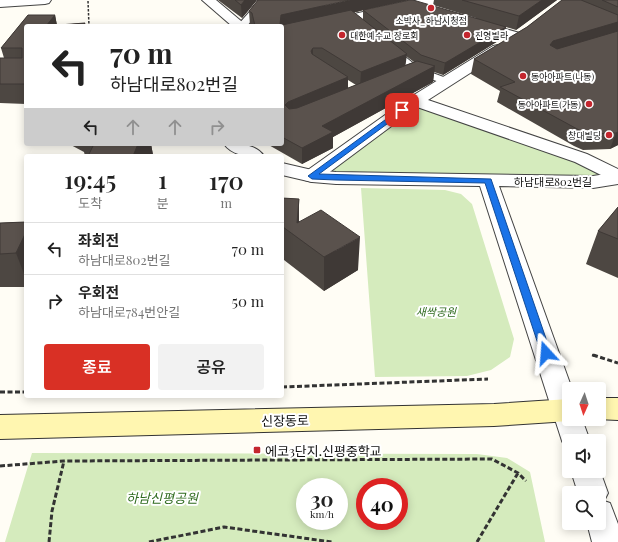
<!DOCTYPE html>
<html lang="ko">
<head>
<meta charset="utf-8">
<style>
  :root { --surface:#fff; --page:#f2f2f2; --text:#222; --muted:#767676; --line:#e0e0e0; --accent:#d93025 }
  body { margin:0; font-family:"Playfair Display","Noto Sans KR",serif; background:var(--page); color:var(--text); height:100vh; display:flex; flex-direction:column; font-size:15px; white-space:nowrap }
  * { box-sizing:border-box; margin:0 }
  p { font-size:13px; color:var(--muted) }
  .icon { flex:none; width:22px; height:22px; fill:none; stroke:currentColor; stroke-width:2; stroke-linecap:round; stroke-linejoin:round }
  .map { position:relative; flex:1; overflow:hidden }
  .side { position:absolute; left:24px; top:154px; width:260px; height:244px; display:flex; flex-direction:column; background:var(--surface); border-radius:4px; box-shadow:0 2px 10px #0003 }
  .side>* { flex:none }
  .guide { position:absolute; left:24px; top:24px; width:260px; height:122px; border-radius:4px; box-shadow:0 2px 10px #0003; background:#fff; color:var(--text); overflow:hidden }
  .needle { width:26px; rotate:183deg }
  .controls { position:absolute; left:562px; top:382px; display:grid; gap:8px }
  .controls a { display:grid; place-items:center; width:44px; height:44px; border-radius:4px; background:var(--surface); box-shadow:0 2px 10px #0003; font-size:20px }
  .speed { position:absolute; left:296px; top:478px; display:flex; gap:8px; font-size:20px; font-weight:700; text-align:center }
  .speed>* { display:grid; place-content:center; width:52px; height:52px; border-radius:50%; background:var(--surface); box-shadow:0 2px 10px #0003; line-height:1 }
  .speed small { font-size:10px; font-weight:400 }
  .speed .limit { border:6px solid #d22; background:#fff; color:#111 }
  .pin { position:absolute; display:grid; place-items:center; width:34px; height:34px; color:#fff; margin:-17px; border-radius:8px; box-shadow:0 2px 6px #0006 }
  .me { position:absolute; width:44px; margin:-22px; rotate:341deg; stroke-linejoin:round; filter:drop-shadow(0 0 3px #0008) }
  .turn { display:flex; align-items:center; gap:14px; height:84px; padding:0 20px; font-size:18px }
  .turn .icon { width:52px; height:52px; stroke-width:2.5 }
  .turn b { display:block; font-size:28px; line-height:34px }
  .lanes { display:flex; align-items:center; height:38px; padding:0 20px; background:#0003; justify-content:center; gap:20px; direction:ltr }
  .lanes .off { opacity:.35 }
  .eta { display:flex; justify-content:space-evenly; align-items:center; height:68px; text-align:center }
  .eta b { font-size:24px; font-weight:600; line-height:28px }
  .cta { display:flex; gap:8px; margin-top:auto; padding:8px 20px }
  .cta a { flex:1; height:46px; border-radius:4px; background:var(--accent); color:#fff; font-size:16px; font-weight:600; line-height:46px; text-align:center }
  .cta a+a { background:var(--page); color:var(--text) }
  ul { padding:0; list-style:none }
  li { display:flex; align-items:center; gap:12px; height:52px; padding:0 20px; border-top:1px solid var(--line) }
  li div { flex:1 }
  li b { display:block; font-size:15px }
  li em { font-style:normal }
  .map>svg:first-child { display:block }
  .green { fill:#d5ebbd; fill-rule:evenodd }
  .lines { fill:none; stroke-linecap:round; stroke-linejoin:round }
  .service-casing { stroke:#444; stroke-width:2 }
  .minor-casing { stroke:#444; stroke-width:2 }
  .tertiary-casing { stroke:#444; stroke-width:2 }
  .secondary-casing { stroke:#333; stroke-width:2 }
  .path-far2 { stroke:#333; stroke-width:1.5; stroke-dasharray:2.5 1.5; stroke-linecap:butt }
  .path-far1 { stroke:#333; stroke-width:2.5; stroke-dasharray:4 2; stroke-linecap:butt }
  .path { stroke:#333; stroke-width:3; stroke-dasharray:5 2.5; stroke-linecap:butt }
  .service { fill:#fff; fill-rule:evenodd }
  .minor { fill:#fff; fill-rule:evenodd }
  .tertiary { fill:#fff; fill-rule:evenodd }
  .secondary { fill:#fff6b0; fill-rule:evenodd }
  .wall { fill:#4d4742; fill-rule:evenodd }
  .shaded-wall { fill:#3f3936 }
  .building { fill:#5a524d; stroke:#3f3936 }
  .route { fill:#1a73e8; stroke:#114b97 }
  .poi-dot { fill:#c4262e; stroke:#fff; stroke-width:1.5 }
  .labels { text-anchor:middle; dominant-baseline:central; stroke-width:4; stroke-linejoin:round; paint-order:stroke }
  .far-poi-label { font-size:9px; fill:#111; stroke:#fff; text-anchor:start }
  .street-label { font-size:11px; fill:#111; stroke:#fff }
  .park-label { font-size:11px; font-style:italic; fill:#2f6b1f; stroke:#fff }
  .near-street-label { font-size:13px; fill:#111; stroke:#fff }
  .near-poi-label { font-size:13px; fill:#111; stroke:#fff; text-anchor:start }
  .near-park-label { font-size:13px; font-style:italic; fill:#2f6b1f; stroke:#fff }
</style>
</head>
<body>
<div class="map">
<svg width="618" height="542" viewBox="0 0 618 542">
  <rect width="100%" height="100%" fill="#fffdf5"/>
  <!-- green -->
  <path class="green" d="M415,101L618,178L312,176Z
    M361,188L445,190L461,194L472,204L514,339L510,357L491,370L467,376L375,377Z
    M32,453L477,454L507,458L530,472L545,542H5ZM305,487H339V521H305ZM365,487H399V521H365Z"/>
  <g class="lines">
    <defs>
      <path id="service" d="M262,0L266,3L247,26H237L259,1Z
        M390,46L393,47L419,68L449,79L450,81L445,84L411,72L387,51L385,49Z"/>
      <path id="minor" d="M0,0H51L49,3L45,4L0,7Z
        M202,0H216L247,26H232Z
        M417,0H440L438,3L434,4L282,38V30Z
        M475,20L523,34L525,37L523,40L518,41L470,27L468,24L470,21Z
        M498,45L503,46L505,49L503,52L428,100L587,154L618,169V182L611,180L575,162L417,107L319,180L312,182L305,180L303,176L305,172L409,98L493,46Z"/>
      <path id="tertiary" d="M224,144C238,144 255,143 264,156C250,156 233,157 224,144Z
        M282,163L312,170L336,172L593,176L618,172V184L593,188L499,186L572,389H569V419H582L590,441H569V450L566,449L562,441L480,186L336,184L312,182L282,175Z
        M599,468L608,493L604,501L610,503L618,524V542H592L587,523H599V493H578L571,471H599Z"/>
      <path id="secondary" d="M599,398H618V420L596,419H599Z
        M569,399V419H575L569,421L494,426L0,439V415L494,404Z"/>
    </defs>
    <!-- service casing -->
    <use href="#service" class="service-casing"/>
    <!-- minor casing -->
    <use href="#minor" class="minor-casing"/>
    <!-- tertiary casing -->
    <use href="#tertiary" class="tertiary-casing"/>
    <!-- secondary casing -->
    <use href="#secondary" class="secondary-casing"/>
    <!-- path-far2 -->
    <path class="path-far2" d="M88,1L89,26"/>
    <!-- path-far1 -->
    <path class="path-far1" d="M592,355L596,356"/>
    <!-- path -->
    <path class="path" d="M593,355L618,363
      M282,387L488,379
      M0,392H26
      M0,466L64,461L492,459L518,473L526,481
      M49,542L52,511L64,461
      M149,542L224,527L332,542
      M477,542L518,473"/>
    <!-- service -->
    <use href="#service" class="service"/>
    <!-- minor -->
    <use href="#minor" class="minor"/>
    <!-- tertiary -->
    <use href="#tertiary" class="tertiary"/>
    <!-- secondary -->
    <use href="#secondary" class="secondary"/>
  </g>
  <!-- wall -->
  <path class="wall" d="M218,0H257L242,18Z
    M258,0L476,18L433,5L434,0H557L516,30L506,27L503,38L443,75L434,72L433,82L333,137V148L302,164L267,144H282V26H251L250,25L249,11ZM363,10V20L354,12H357ZM406,56L414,62L405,65ZM348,80L356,85L348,88Z
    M562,0H618V145L610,149L583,150L574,146L497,102L500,91L471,74L474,59L527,27Z
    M28,15H55L57,25L85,23L86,26H26V104L0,103V58H4L1,48Z
    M69,144H151L153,155L152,156H85L84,152Z
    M282,198L299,199V221L358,270L324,291L284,260L282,261Z
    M618,207V278L586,264L598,231Z
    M26,222V287H0V223Z"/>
  <!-- shaded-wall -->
  <path class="shaded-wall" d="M245,0H257L242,18L241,5Z
    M350,0H410L282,28L280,24L281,15Z
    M542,0H557L516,30L519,16Z
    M55,15L57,26H46Z
    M618,22V33L550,56V45L553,41Z
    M506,27L503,38L443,75L445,63Z
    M313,48V62L311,51Z
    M407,54L405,69L360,87L361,72Z
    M435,66L433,82L333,137V148L302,164V148L322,126Z
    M348,77V93L288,118L285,105L288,102Z
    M618,132V145L610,149L616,133Z
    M138,144H151L153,155L152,156H133Z
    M299,199V232L297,223Z
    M282,227H283L284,260L282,261Z
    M26,232V279L16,253Z
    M360,237L358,270L324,291V257Z"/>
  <!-- building -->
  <path class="building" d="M235,0H245L241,5Z
    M258,0H350L281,15L280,24L282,25L351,10L407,54L361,72L322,48H313L311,51L312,54L348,77L288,102L285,105L289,109L297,108L417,61L435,66L322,126L333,132L302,148L282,137V78H283L282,77V70H284L282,68V26H255L252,13L249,11Z
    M410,0H413L506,27L445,63L421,55L363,10Z
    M462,0H542L519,16Z
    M562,0H581L618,15V22L553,41L550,45L557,49L618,31V132L616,133L589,134L579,130L500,87L515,82L474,59L527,27Z
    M602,0H618V7Z
    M28,15H55L46,26L85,23L83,26H26V84H0V58H22V48H1Z
    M94,144H138L133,156H88Z
    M282,198L299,199L297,223L321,210L360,237L324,257L283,227H282Z
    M618,207V239L598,231Z
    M26,222V232L16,253L0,254V223Z"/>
  <!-- route -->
  <path class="route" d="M400,109L406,110L319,174L491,179L551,353L550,356H543L541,353L485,183L336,180L312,179L308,176Z"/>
  <!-- markers -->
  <g class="poi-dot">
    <circle cx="431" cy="8" r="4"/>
    <circle cx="342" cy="35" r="4"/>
    <circle cx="467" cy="35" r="4"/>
    <circle cx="523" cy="76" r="4"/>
    <circle cx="589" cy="104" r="4"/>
    <circle cx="609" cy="135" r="4"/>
    <rect x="253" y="446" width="8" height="8" rx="2"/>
  </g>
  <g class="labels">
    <!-- far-poi labels -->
    <g class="far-poi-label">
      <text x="431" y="20" text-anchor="middle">소박사_하남시청점</text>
      <text x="350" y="35">대한예수교 장로회</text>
      <text x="475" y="35">진영빌라</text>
      <text x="531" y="76">동아아파트(나동)</text>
      <text x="581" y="104" text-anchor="end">동아아파트(가동)</text>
      <text x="601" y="135" text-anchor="end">창대빌딩</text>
    </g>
    <!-- street labels -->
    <g class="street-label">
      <text x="553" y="181">하남대로802번길</text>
    </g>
    <!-- park labels -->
    <g class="park-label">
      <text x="436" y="311">새싹공원</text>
    </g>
    <!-- near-street labels -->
    <g class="near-street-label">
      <text transform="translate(285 420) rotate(-1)">신장동로</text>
    </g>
    <!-- near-poi labels -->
    <g class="near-poi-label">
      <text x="265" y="450">에코3단지.신평중학교</text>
    </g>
    <!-- near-park labels -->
    <g class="near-park-label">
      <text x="162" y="497">하남신평공원</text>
    </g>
  </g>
</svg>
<div class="controls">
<a><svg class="needle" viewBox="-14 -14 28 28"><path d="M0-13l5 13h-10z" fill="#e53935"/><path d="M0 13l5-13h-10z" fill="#767676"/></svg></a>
<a><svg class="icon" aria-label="sound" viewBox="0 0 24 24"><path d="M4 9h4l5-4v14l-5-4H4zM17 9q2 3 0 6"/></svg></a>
<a><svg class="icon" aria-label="search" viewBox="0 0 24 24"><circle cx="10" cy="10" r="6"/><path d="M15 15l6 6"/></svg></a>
</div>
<div class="speed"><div>30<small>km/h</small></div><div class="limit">40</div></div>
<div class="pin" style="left:402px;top:110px;background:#d93025"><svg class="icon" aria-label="arrive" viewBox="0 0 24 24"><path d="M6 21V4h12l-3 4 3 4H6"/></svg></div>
<svg class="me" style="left:546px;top:353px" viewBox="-20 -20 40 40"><path d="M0-17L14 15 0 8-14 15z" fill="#1a73e8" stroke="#fff" stroke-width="4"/></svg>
<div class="guide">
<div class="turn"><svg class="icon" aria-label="left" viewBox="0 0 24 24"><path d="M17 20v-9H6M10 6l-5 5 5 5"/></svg><div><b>70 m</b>하남대로802번길</div></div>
<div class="lanes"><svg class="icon" aria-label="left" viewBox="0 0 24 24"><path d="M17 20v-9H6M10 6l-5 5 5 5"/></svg><svg class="icon off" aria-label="ahead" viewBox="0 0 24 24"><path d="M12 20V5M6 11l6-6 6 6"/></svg><svg class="icon off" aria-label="ahead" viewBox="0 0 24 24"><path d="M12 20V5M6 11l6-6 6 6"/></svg><svg class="icon off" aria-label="right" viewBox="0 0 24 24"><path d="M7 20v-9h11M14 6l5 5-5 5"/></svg></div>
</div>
<section class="side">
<div class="eta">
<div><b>19:45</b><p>도착</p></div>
<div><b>1</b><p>분</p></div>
<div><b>170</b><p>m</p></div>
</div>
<ul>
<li><svg class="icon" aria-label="left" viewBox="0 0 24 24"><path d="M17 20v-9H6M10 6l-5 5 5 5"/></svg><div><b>좌회전</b><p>하남대로802번길</p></div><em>70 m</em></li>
<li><svg class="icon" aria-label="right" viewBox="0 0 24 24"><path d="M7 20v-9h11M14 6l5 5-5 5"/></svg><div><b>우회전</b><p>하남대로784번안길</p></div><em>50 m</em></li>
</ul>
<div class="cta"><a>종료</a><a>공유</a></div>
</section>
</div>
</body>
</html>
